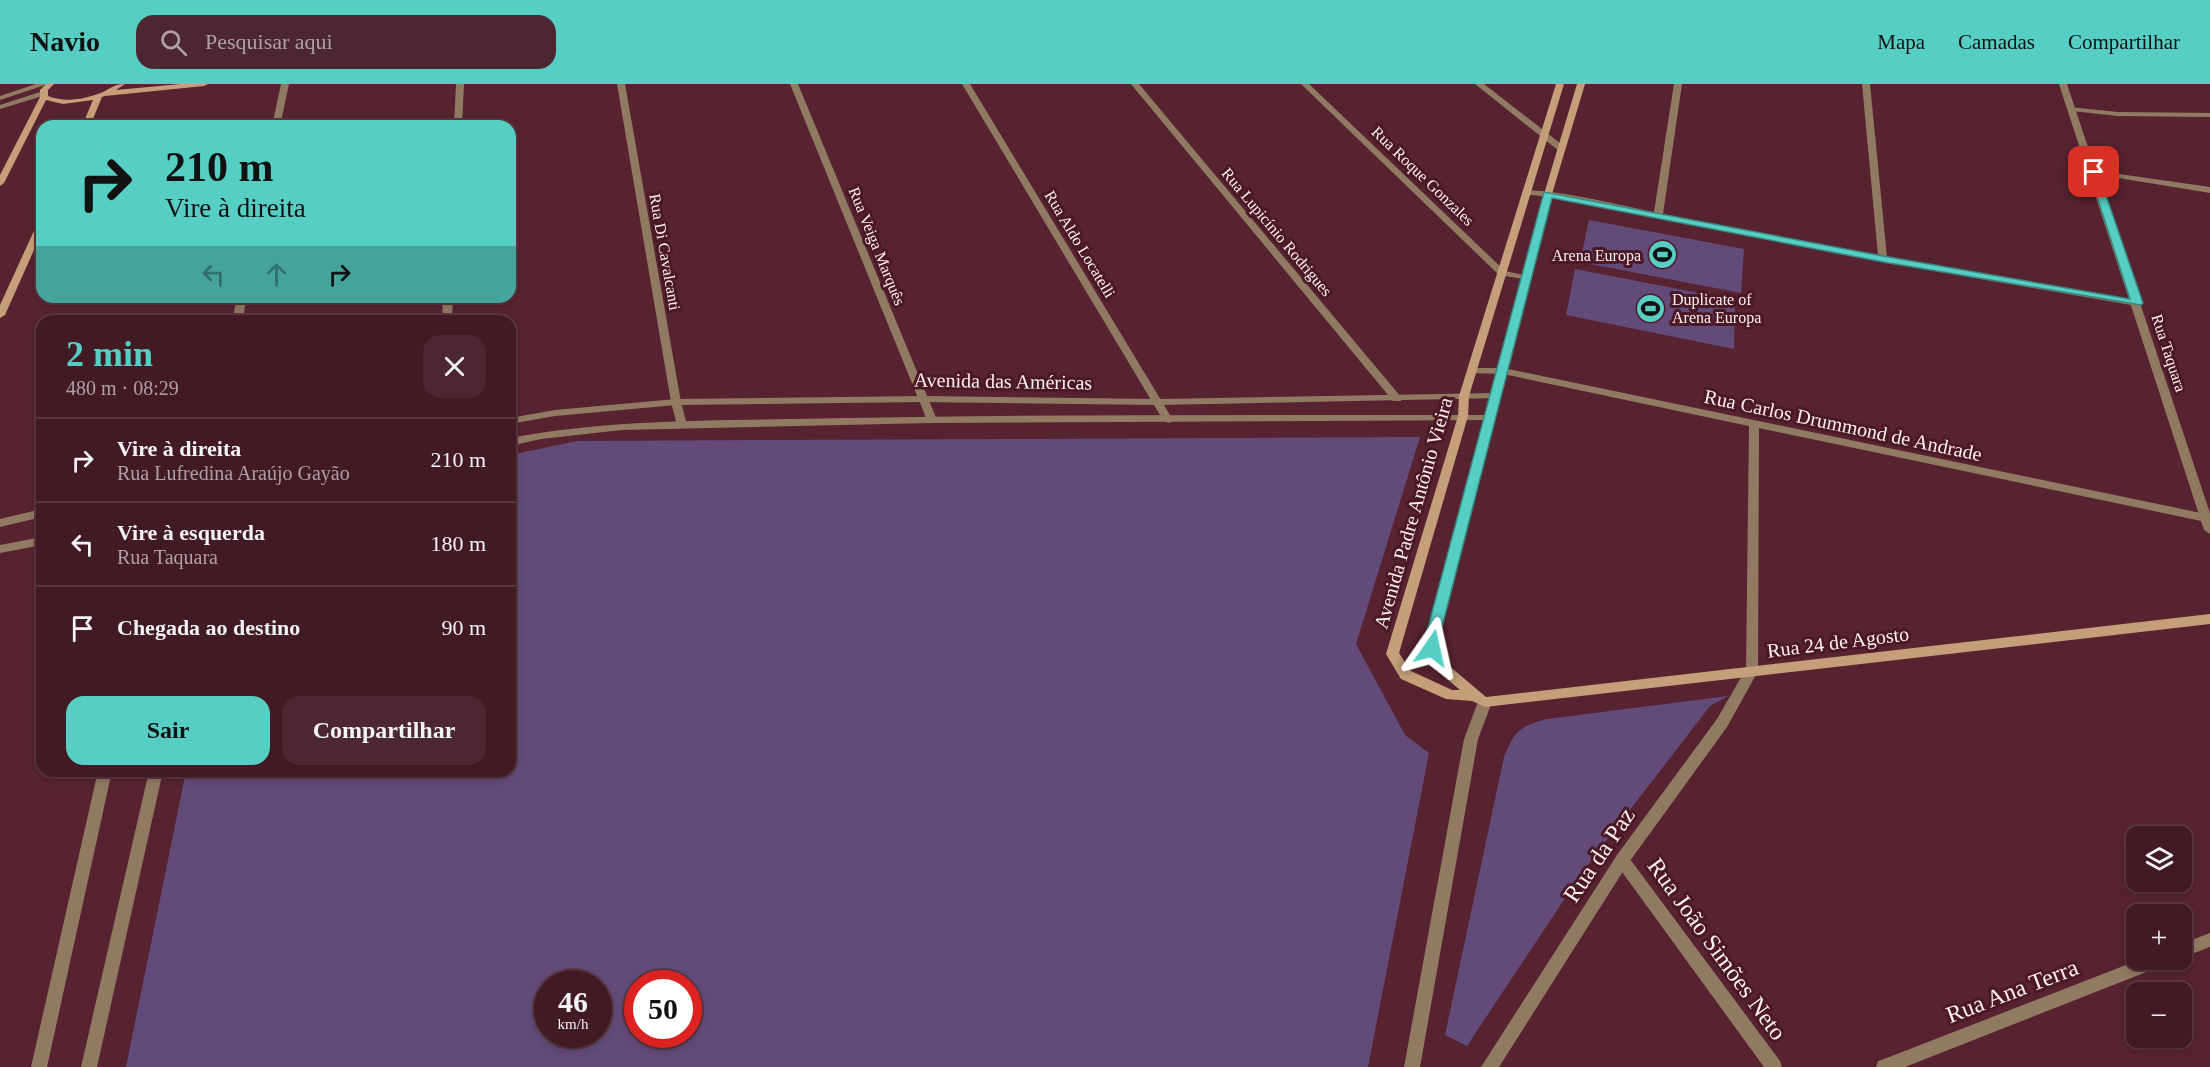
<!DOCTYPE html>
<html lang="pt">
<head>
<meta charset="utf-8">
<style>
  :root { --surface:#411a24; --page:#4c2731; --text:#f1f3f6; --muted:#aea1a6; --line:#5a3841; --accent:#56cec3 }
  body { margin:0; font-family:"Times New Roman",serif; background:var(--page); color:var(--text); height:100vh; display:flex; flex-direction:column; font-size:22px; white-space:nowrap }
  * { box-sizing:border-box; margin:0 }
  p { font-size:20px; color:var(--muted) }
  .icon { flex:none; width:33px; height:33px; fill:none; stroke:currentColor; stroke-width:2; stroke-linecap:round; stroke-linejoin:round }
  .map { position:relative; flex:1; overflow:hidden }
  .drawer { position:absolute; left:36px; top:231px; width:480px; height:462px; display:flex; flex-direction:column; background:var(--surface); border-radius:18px; box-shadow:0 3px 9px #0003,0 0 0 2px var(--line) }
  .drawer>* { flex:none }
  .hud { position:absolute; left:36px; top:36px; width:480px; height:183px; border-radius:18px; box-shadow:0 3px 9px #0003,0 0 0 2px var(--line); background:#56cec3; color:#111; overflow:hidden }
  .fabs { position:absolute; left:2126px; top:742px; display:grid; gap:12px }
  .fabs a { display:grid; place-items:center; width:66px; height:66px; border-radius:12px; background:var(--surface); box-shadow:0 3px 9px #0003,0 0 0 2px var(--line); font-size:30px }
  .speed { position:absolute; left:534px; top:886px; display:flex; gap:12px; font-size:30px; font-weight:700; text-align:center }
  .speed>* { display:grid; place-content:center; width:78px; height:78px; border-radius:50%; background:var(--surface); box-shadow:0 3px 9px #0003,0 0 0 2px var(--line); line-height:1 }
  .speed small { font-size:15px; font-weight:400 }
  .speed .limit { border:9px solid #d22; background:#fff; color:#111 }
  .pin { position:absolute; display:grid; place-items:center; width:51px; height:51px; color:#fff; margin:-26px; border-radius:12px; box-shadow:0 3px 9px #0006 }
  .me { position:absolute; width:66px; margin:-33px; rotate:11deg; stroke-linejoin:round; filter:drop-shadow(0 0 4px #0008) }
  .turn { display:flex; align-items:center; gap:21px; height:126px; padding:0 30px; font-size:27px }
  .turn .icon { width:78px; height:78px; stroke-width:2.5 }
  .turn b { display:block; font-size:42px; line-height:51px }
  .lanes { display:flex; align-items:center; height:57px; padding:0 30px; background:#0003; justify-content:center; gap:30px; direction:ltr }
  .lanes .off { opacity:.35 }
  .round { display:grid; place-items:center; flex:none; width:63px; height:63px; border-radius:18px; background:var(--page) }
  .overview { display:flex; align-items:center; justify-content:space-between; height:102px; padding:0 30px }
  h1 { font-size:36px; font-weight:700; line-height:45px; color:var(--accent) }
  .action { display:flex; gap:12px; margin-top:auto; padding:12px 30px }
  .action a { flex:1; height:69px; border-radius:18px; background:var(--accent); color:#111; font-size:24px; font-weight:700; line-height:69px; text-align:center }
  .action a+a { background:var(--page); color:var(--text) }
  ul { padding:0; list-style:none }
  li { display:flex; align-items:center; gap:18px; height:84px; padding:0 30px; border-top:2px solid var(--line) }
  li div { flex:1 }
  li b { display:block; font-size:22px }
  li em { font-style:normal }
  header { display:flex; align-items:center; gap:36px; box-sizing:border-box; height:84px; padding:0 30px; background:var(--accent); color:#111 }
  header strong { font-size:28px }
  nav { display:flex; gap:33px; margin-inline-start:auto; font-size:21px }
  .search { width:420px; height:54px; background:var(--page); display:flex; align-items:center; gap:15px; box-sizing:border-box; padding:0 21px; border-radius:18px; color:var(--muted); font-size:22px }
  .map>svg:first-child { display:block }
  .green { fill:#634b79; fill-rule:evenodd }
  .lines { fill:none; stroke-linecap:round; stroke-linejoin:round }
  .service { fill:#917a62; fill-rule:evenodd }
  .minor { fill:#917a62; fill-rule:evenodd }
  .tertiary { fill:#917a62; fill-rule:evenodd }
  .secondary { fill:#c49f79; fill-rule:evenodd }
  .route { fill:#56cec3; stroke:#38867f; stroke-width:1.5 }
  .labels { text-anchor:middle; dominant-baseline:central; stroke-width:6; stroke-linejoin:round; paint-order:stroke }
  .far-street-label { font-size:16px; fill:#fef0f2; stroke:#4b1926 }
  .far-poi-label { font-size:16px; fill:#fef0f2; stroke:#4b1926; text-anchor:end }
  .street-label { font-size:20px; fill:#fef0f2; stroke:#4b1926 }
  .near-street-label { font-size:24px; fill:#fef0f2; stroke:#4b1926 }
</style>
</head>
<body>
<header>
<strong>Navio</strong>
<div class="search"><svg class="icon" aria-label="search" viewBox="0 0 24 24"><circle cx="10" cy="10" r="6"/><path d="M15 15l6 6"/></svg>Pesquisar aqui</div>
<nav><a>Mapa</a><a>Camadas</a><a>Compartilhar</a></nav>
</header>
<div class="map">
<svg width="2210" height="983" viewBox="0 0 2210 983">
  <rect width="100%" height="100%" fill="#572330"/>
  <!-- green -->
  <path class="green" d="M1589,136L1744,165L1741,209L1580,178Z
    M1575,185L1735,216L1734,265L1566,231Z
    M1420,353L1356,560L1405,651L1429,669L1368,983H126L186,687H510V371L577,357ZM548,900H598V951H548ZM638,900H688V951H638Z
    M1728,612L1710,622L1583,787L1467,962L1445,951L1504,673C1514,647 1520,642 1547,635Z"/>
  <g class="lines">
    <!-- service -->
    <path class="service" d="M2069,23L2118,28L2210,29V33L2118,32L2072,27L2068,25Z
      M2091,86L2210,103V109L2094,90H2091Z"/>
    <!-- minor -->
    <path class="minor" d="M281,0H289L280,42H272Z
      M456,0H464L462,42H454Z
      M617,0H625L681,318L687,341L682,344L677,341L671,318Z
      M790,0H798L937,336L936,338L932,339L927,336Z
      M962,0H970L1173,336L1172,338L1168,339L1163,336Z
      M1131,0H1139L1401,313L1402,315L1401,317H1393Z
      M1475,0H1484L1565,63V67H1559Z
      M1674,0H1682L1663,130L1878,171L1862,0H1870L1887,173L2137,216L2142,219L2137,222L1883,178L1548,113L1523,110L1522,108C1534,100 1634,124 1654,128Z
      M237,213H247L242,237H232Z
      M443,213H453L452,237H442Z
      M1472,284H1503L2206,430L2210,431V437L2206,438L1759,344L1758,587L1757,591H1747L1746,587L1749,342L1503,290L1468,289V285Z
      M1485,613L1490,614L1492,618L1478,655L1420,983H1404L1464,655L1478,618L1480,614Z
      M98,687H112L47,983H31Z
      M149,687H163L97,983H81Z
      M1622,769L1627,771L1780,977L1782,983H1764L1617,781L1615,776L1617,771Z
      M2210,849V863L2181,874V860Z
      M2139,876H2166L2164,881L1905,983H1876L1878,977L1884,975Z"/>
    <!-- tertiary -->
    <path class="tertiary" d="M36,0H48L0,16V12Z
      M1301,0H1309L1505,187L1529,192V196L1499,191Z
      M2059,0H2067L2210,429V450L2204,446Z
      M43,7L47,9L46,11L0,25V21Z
      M1497,309L1502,312L1501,314L1158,321L923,318L676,321L555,332L510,340V334L555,326L676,315L923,312L1158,315Z
      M1491,331L1496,334L1495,336L932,339L622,346L541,355L510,362V354C621,333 736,337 849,334C1063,330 1277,331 1491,331Z
      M42,425V433L0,443V435Z
      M42,453V461L0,469V461Z
      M1752,582L1757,583L1758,587L1727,643L1627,781L1499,983H1481L1617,771L1717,635L1747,583Z"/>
    <!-- secondary -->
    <path class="secondary" d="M46,0H54L48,6V12C66,19 86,15 103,8C111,4 115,0 125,0L116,6L181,0H208L204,2L105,12L102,13L90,42H82L93,16L63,20L46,16L4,99L0,102V91L40,13V6Z
      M1556,0H1564L1469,312L1468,332L1399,569L1411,587L1452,606H1460C1441,590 1426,578 1427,551L1544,110L1577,0H1585L1552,110L1439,551L1440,566L1447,580L1486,613L2210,530V540L1485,623L1472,617L1446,615L1401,595L1386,570L1458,332L1459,312Z
      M42,135V148L5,231L0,234V221L38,138Z"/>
  </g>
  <!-- route -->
  <path class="route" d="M2094,85L2098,88L2143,219L2141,221L1883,178L1552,114L1440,551L1437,568H1427L1425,564L1426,551L1544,108L1883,172L2130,215L2089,88Z"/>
  <!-- icons -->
  <defs>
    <symbol id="stadium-disc" viewBox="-11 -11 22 22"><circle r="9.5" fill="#56cec3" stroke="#4b1926"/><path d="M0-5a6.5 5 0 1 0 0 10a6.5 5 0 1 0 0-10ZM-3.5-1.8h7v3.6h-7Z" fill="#111"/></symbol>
  </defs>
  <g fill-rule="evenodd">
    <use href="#stadium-disc" x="1646" y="154" width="33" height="33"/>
    <use href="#stadium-disc" x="1634" y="208" width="33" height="33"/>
  </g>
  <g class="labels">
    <!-- far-street labels -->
    <g class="far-street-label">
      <text transform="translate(1423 92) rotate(44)">Rua Roque Gonzales</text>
      <text transform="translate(1277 148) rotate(50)">Rua Lupicínio Rodrigues</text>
      <text transform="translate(1080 160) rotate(59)">Rua Aldo Locatelli</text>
      <text transform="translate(877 162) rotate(68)">Rua Veiga Marquês</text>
      <text transform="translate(665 168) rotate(80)">Rua Di Cavalcanti</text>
      <text transform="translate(2169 269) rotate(72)">Rua Taquara</text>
    </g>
    <!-- far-poi labels -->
    <g class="far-poi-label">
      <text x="1641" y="171">Arena Europa</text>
      <text x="1672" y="215" text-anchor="start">Duplicate of<tspan x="1672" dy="18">Arena Europa</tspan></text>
    </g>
    <!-- street labels -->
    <g class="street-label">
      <text transform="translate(1003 297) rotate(1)">Avenida das Américas</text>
      <text transform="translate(1843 341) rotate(12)">Rua Carlos Drummond de Andrade</text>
      <text transform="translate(1413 429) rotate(-74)">Avenida Padre Antônio Vieira</text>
      <text transform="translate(1838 558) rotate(-7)">Rua 24 de Agosto</text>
    </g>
    <!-- near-street labels -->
    <g class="near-street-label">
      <text transform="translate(1599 771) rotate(-56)">Rua da Paz</text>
      <text transform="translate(1717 865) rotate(54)">Rua João Simões Neto</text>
      <text transform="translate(2012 907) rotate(-21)">Rua Ana Terra</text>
    </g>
  </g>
</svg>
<div class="fabs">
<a><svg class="icon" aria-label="layers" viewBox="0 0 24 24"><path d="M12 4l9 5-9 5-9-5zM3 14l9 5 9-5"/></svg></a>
<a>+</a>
<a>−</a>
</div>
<div class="speed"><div>46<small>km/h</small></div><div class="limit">50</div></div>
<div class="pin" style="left:2094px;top:88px;background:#d93025"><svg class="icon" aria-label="arrive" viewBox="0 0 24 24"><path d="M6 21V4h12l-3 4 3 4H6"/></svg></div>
<svg class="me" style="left:1432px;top:564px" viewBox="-20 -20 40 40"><path d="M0-17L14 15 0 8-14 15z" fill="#56cec3" stroke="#fff" stroke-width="4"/></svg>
<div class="hud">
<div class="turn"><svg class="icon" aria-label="right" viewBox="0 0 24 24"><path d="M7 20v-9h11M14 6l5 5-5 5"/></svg><div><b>210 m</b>Vire à direita</div></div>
<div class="lanes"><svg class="icon off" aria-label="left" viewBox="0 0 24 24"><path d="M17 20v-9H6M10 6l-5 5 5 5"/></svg><svg class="icon off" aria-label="ahead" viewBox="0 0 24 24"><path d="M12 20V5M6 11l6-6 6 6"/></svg><svg class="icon" aria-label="right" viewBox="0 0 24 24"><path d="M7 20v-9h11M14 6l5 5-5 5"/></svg></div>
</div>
<section class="drawer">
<div class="overview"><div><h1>2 min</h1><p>480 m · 08:29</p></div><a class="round"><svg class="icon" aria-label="close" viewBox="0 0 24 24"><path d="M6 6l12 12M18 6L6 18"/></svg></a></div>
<ul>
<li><svg class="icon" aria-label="right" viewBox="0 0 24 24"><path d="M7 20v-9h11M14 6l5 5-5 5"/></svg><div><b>Vire à direita</b><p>Rua Lufredina Araújo Gayão</p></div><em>210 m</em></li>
<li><svg class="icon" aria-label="left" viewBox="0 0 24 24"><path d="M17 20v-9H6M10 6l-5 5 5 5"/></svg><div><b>Vire à esquerda</b><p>Rua Taquara</p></div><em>180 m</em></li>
<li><svg class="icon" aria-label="arrive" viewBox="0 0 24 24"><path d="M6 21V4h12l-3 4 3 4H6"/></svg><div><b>Chegada ao destino</b></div><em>90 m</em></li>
</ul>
<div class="action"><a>Sair</a><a>Compartilhar</a></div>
</section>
</div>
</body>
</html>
